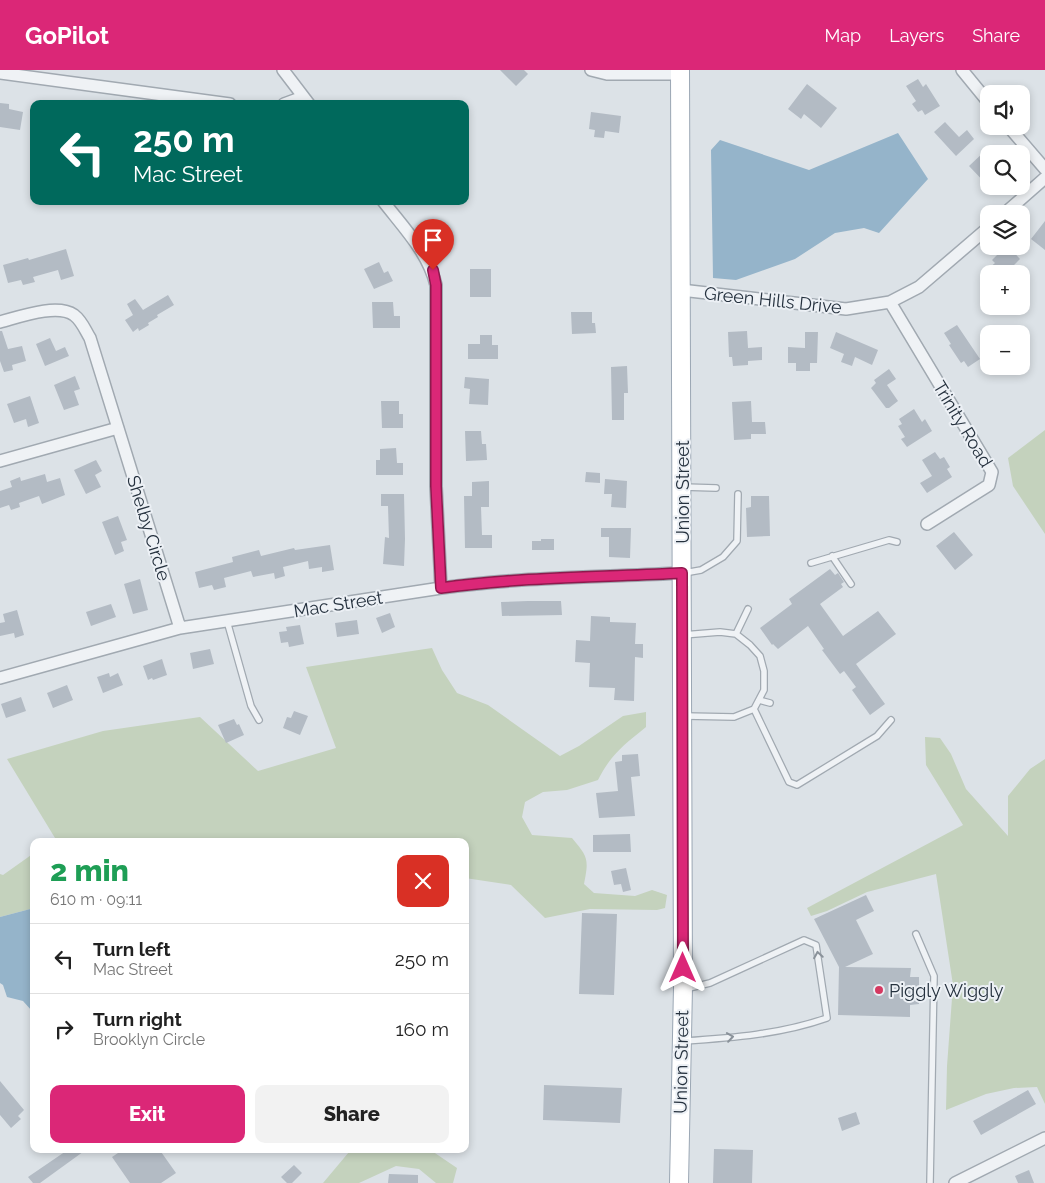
<!DOCTYPE html>
<html lang="en">
<head>
<meta charset="utf-8">
<style>
  :root { --surface:#fff; --page:#f2f2f2; --text:#222; --muted:#767676; --line:#e0e0e0; --accent:#db2777 }
  body { margin:0; font-family:Raleway,sans-serif; background:var(--page); color:var(--text); height:100vh; display:flex; flex-direction:column; font-size:19px; white-space:nowrap }
  * { box-sizing:border-box; margin:0 }
  p { font-size:16px; color:var(--muted) }
  .icon { flex:none; width:28px; height:28px; fill:none; stroke:currentColor; stroke-width:2; stroke-linecap:round; stroke-linejoin:round }
  .map { position:relative; flex:1; overflow:hidden }
  .side { position:absolute; left:30px; top:768px; width:439px; height:315px; display:flex; flex-direction:column; background:var(--surface); border-radius:10px; box-shadow:0 2px 8px #0003 }
  .side>* { flex:none }
  .guide { position:absolute; left:30px; top:30px; width:439px; height:105px; border-radius:10px; box-shadow:0 2px 8px #0003; background:#00695c; color:#fff; overflow:hidden }
  .buttons { position:absolute; left:980px; top:15px; display:grid; gap:10px }
  .buttons a { display:grid; place-items:center; width:50px; height:50px; border-radius:10px; background:var(--surface); box-shadow:0 2px 8px #0003; font-size:25px }
  .pin { position:absolute; display:grid; place-items:center; width:42px; height:42px; color:#fff; margin:-51px -21px; border-radius:50% 50% 50% 0; rotate:-45deg; box-shadow:0 0 5px #0007 }
  .pin .icon { rotate:45deg }
  .me { position:absolute; width:55px; margin:-28px; rotate:0deg; stroke-linejoin:round; filter:drop-shadow(0 0 4px #0008) }
  .turn { display:flex; align-items:center; gap:18px; height:105px; padding:0 20px; font-size:22px }
  .turn .icon { width:65px; height:65px; stroke-width:2.5 }
  .turn b { display:block; font-size:35px; line-height:42px }
  .round { display:grid; place-items:center; flex:none; width:52px; height:52px; border-radius:10px; background:var(--page) }
  .overview { display:flex; align-items:center; justify-content:space-between; height:85px; padding:0 20px }
  h1 { font-size:30px; font-weight:800; line-height:38px; color:#1e9e55 }
  .primary-button { display:flex; gap:10px; margin-top:auto; padding:10px 20px }
  .primary-button a { flex:1; height:58px; border-radius:10px; background:var(--accent); color:#fff; font-size:20px; font-weight:800; line-height:58px; text-align:center }
  .primary-button a+a { background:var(--page); color:var(--text) }
  ul { padding:0; list-style:none }
  li { display:flex; align-items:center; gap:15px; height:70px; padding:0 20px; border-top:1px solid var(--line) }
  li div { flex:1 }
  li b { display:block; font-size:19px }
  li em { font-style:normal }
  header { display:flex; align-items:center; gap:30px; box-sizing:border-box; height:70px; padding:0 25px; background:var(--accent); color:#fff }
  header strong { font-size:24px }
  nav { display:flex; gap:28px; margin-inline-start:auto; font-size:18px }
  .map>svg:first-child { display:block }
  .green { fill:#c4d2bd }
  .water { fill:#95b4ca }
  .building { fill:#b3bbc4 }
  .lines { fill:none; stroke-linecap:round; stroke-linejoin:round }
  .lane-casing { stroke:#a1a9b1; stroke-width:8 }
  .street-casing { stroke:#a1a9b1; stroke-width:14 }
  .primary-casing { stroke:#9ba7b4; stroke-width:20 }
  .lane { stroke:#eff2f5; stroke-width:5.5 }
  .street { stroke:#eff2f5; stroke-width:11 }
  .primary { stroke:#fff; stroke-width:18 }
  .oneway { stroke:#8a929a }
  .route-casing { stroke:#8e194d; stroke-width:12 }
  .route { stroke:#db2777; stroke-width:9 }
  .poi-dot { fill:#d53961; stroke:#ecf0f5; stroke-width:2 }
  .labels { text-anchor:middle; dominant-baseline:central; stroke-width:4; stroke-linejoin:round; paint-order:stroke }
  .street-label { font-size:18px; fill:#25313e; stroke:#ecf0f5 }
  .poi-label { font-size:18px; fill:#25313e; stroke:#ecf0f5; text-anchor:start }
</style>
</head>
<body>
<header>
<strong>GoPilot</strong>
<nav><a>Map</a><a>Layers</a><a>Share</a></nav>
</header>
<div class="map">
<svg width="1045" height="1113" viewBox="0 0 1045 1113">
  <rect width="100%" height="100%" fill="#dce2e7"/>
  <!-- green -->
  <path class="green" d="M1045,360V464L1013,416L1008,388Z
    M432,578L442,600L457,623L488,635L560,686L579,676L623,646L646,642V657C624,675 611,684 598,710L567,720L543,722L525,732L522,747L532,765L572,768C588,787 589,789 584,814L594,823L635,826L652,820L667,825L665,838L657,840L590,839L545,848L511,815L465,808V771H51L55,768L7,689L103,661L200,647L258,701L336,678L306,597Z
    M925,667L940,668L951,684L966,719L1008,766V726L1030,699L1045,689V1034L1037,1017L1014,1018L986,1024L946,1040L947,996L953,915L936,804L867,822L827,841L811,846L807,838L963,755L926,695Z
    M34,783V838L0,847V804L3,805Z
    M343,1079H429L457,1098L453,1113H436L419,1099L396,1096L359,1113H323L349,1082Z"/>
  <!-- water -->
  <path class="water" d="M898,63L928,109L879,163L864,158L835,163L795,189L736,210L713,208L711,80L720,70L809,100Z
    M34,838V940L32,941L23,931L7,927L3,915L0,913V847Z"/>
  <!-- building -->
  <path class="building" d="M500,0H524L528,4L516,16Z
    M918,9L923,17L926,14L940,36L925,45L922,40L918,42L912,34L916,31L906,16Z
    M807,14L837,38L821,58L804,44L801,49L788,39Z
    M0,33L9,34V39L23,42L20,60L0,57Z
    M591,42L621,46L619,63L605,61L604,68L594,67L595,60L589,59Z
    M945,52L959,67L967,60L974,69L956,86L934,62Z
    M985,81L989,85V117L969,96Z
    M1045,151V180L1031,169Z
    M1006,176H1008L1020,189L1005,204H992L988,199L995,193L992,190Z
    M66,179L74,206L61,210L58,200L33,207L35,212L23,215L21,210L8,213L3,195L28,188L29,190Z
    M379,192L384,203L388,201L393,211L374,219L364,199Z
    M470,199H491V227H470Z
    M168,225L174,235L157,245L158,247L148,253L149,255L139,261L138,258L133,262L125,250L133,245L127,234L135,229L143,240Z
    M372,232H393L394,246H400V258H373Z
    M571,242H592V253H595L596,263L572,264Z
    M957,255L980,289L968,297L964,291L961,293L949,275L951,274L944,263Z
    M0,261H2L8,279L22,276L26,291L12,295L13,300L4,302L0,291Z
    M747,261L748,278L762,277V290L748,291V295L733,296L732,287H729L728,262Z
    M805,262H818L817,293H810V301H796V293H788V277L805,278Z
    M836,262L878,280L872,295L855,287L852,296L841,292L844,284L830,278Z
    M480,265H492V275H498V289H468V274H480Z
    M50,268L56,281L65,277L69,286L45,296L36,274Z
    M627,296L628,323H624V350H612L611,297Z
    M889,299L896,309L887,315L898,331L889,338H886L871,318L876,313L874,310Z
    M75,306L80,319L74,321L79,335L64,340L54,315Z
    M465,307L489,309L488,335L469,334L470,319L464,318Z
    M30,326L39,353L28,357L26,349L14,353L7,334Z
    M381,331H399V344H403V358H382Z
    M751,331L752,352H765L766,364H751V369L734,370L732,332Z
    M914,339L922,352L925,349L932,361L907,377L901,369L905,367L898,356L902,354L899,349Z
    M465,361H481L482,374H486L487,390L466,391Z
    M396,378L397,393H403V405H376V390H380V379Z
    M935,382L940,389L944,387L950,397L947,399L952,407L927,423L920,413L932,406L922,390Z
    M96,390L102,401L95,405L101,417L86,424L74,400Z
    M586,402L600,403V413L585,412Z
    M45,404L47,412L60,408L65,425L42,434L39,426L19,433L20,437L11,440L9,435L0,438V421L12,417L10,411L20,407L21,411Z
    M605,409L627,411L626,438L611,437L612,424H604Z
    M489,411V437H481L482,465H492V478H465L464,426H472V412Z
    M381,424H404L405,469L404,496L383,494L385,467L389,468L388,436H381Z
    M751,426H769L770,466L747,467L746,438L751,437Z
    M118,446L127,470L121,472L124,481L115,485L102,452Z
    M601,458H631L630,488L609,487V467H601Z
    M954,462L973,485L955,500L936,476Z
    M541,469H554V480H532V471H541Z
    M330,475L334,500L322,502V497L309,499L308,491L283,497L285,506L275,509L274,503L253,507L251,501L224,508L226,517L214,520L212,515L199,518L195,502L233,492L232,487L259,480L261,486L294,478L295,480Z
    M830,499L835,505L838,503L844,512L841,514L843,517L820,534L843,566L878,541L896,564L856,594L885,634L870,645L852,620L856,617L844,601L840,604L822,580L824,579L808,556L778,579L773,574L772,575L760,558L792,534L789,529Z
    M140,509L148,540L133,544L124,514Z
    M528,531H561L562,545L502,546L501,532Z
    M111,534L116,547L91,556L86,542Z
    M17,540L24,565L15,568L14,563L0,566V553L5,552L3,544Z
    M390,543L395,557L382,563L376,548Z
    M591,546L610,547V552L636,553L635,574H643V588L635,587L634,631L614,630L615,618L589,617L590,593L575,592L576,570L590,571Z
    M357,550L359,564L337,567L335,553Z
    M300,555L304,574L289,577L288,572L281,573L279,562L287,561L286,557Z
    M210,579L214,594L193,599L190,583Z
    M162,589L167,605L153,610L152,608L148,610L143,596Z
    M109,603L110,607L118,603L123,615L103,623L97,607Z
    M67,615L73,630L53,638L47,623Z
    M21,627L26,641L6,648L1,634Z
    M294,641L308,646L300,665L283,658L287,647L291,648Z
    M234,649L237,655L239,654L244,665L226,673L218,655Z
    M638,684L640,706L631,707L635,746L599,748L596,723L618,721L615,692L622,691V685Z
    M630,764L631,782H593V765Z
    M626,798L631,820L623,822L621,814L614,815L611,801Z
    M866,825L874,841L856,850L873,884L845,897L911,898L910,907H919V934L910,935V947L838,945L839,897L814,849Z
    M582,843L617,844L614,925L579,924Z
    M0,1011L24,1040L18,1046L21,1049L11,1058L0,1045Z
    M544,1015L622,1018L620,1053L543,1050Z
    M1028,1020L1036,1034L981,1065L973,1051Z
    M856,1042L860,1054L842,1061L838,1048Z
    M69,1079H87L40,1113H33L28,1107Z
    M124,1079H159L176,1103L161,1113H130L112,1087Z
    M714,1079L753,1080L752,1113H713Z
    M294,1095L302,1103L292,1113H287L281,1107Z
    M1029,1100L1034,1113H1018L1015,1106Z
    M389,1104L418,1105V1113H388Z"/>
  <g class="lines">
    <defs>
      <path id="lane" d="M683,417L716,418
        M832,486L851,514
        M811,493L889,470L897,472
        M684,503L701,500L723,487L737,471L738,424
        M227,551L251,636L259,650
        M736,564L748,539
        M683,565L720,562L736,564L750,575L760,586L764,601V620L754,639L734,647L685,646
        M759,630L770,633
        M754,639L789,712L797,715L877,666L891,650
        M916,864L934,906L930,1113
        M684,971C732,968 782,964 827,948L816,875L804,870L710,913L685,919"/>
      <path id="street" d="M283,0L309,34
        M591,0L607,4H680
        M962,0L989,33
        M0,3L230,34
        M284,34L303,27
        M1008,56L1045,99
        M383,131C403,157 428,182 436,215V416L441,518
        M1004,144L1045,108
        M681,220L846,239L890,232L919,217L989,157
        M890,232L992,402L989,415L927,454
        M0,252C19,247 57,233 74,245C82,251 85,260 90,268L180,558
        M0,391L118,358
        M0,608L180,558L441,518C520,507 602,507 682,503
        M955,1113L1045,1068"/>
      <path id="primary" d="M679,1113L683,917L680,0"/>
    </defs>
    <!-- lane casing -->
    <use href="#lane" class="lane-casing"/>
    <!-- street casing -->
    <use href="#street" class="street-casing"/>
    <!-- primary casing -->
    <use href="#primary" class="primary-casing"/>
    <!-- lane -->
    <use href="#lane" class="lane"/>
    <!-- street -->
    <use href="#street" class="street"/>
    <!-- primary -->
    <use href="#primary" class="primary"/>
  </g>
  <!-- one-way arrows -->
  <defs><path id="oneway-chevron" d="M-2-3.5L2.5 0L-2 3.5" fill="none" stroke-width="1.6" stroke-linecap="round" stroke-linejoin="round" transform="scale(1.25)"/></defs>
  <g class="oneway">
    <use href="#oneway-chevron" transform="translate(818 885) rotate(-99)"/>
    <use href="#oneway-chevron" transform="translate(730 967) rotate(-8)"/>
  </g>
  <g class="lines">
    <defs>
      <path id="route" d="M433,200L436,215V416L441,518C520,507 602,507 682,503L683,898"/>
    </defs>
    <!-- route casing -->
    <use href="#route" class="route-casing"/>
    <!-- route -->
    <use href="#route" class="route"/>
  </g>
  <!-- markers -->
  <circle class="poi-dot" cx="879" cy="920" r="5"/>
  <g class="labels">
    <!-- street labels -->
    <g class="street-label">
      <text transform="translate(773 230) rotate(6)">Green Hills Drive</text>
      <text transform="translate(963 354) rotate(59)">Trinity Road</text>
      <text transform="translate(682 422) rotate(-90)">Union Street</text>
      <text transform="translate(149 458) rotate(73)">Shelby Circle</text>
      <text transform="translate(338 534) rotate(-9)">Mac Street</text>
      <text transform="translate(681 992) rotate(-89)">Union Street</text>
    </g>
    <!-- poi labels -->
    <g class="poi-label">
      <text x="889" y="920">Piggly Wiggly</text>
    </g>
  </g>
</svg>
<div class="buttons">
<a><svg class="icon" aria-label="sound" viewBox="0 0 24 24"><path d="M4 9h4l5-4v14l-5-4H4zM17 9q2 3 0 6"/></svg></a>
<a><svg class="icon" aria-label="search" viewBox="0 0 24 24"><circle cx="10" cy="10" r="6"/><path d="M15 15l6 6"/></svg></a>
<a><svg class="icon" aria-label="layers" viewBox="0 0 24 24"><path d="M12 4l9 5-9 5-9-5zM3 14l9 5 9-5"/></svg></a>
<a>+</a>
<a>−</a>
</div>
<div class="pin" style="left:433px;top:200px;background:#d93025"><svg class="icon" aria-label="arrive" viewBox="0 0 24 24"><path d="M6 21V4h12l-3 4 3 4H6"/></svg></div>
<svg class="me" style="left:683px;top:898px" viewBox="-20 -20 40 40"><path d="M0-17L14 15 0 8-14 15z" fill="#db2777" stroke="#fff" stroke-width="4"/></svg>
<div class="guide">
<div class="turn"><svg class="icon" aria-label="left" viewBox="0 0 24 24"><path d="M17 20v-9H6M10 6l-5 5 5 5"/></svg><div><b>250 m</b>Mac Street</div></div>
</div>
<section class="side">
<div class="overview"><div><h1>2 min</h1><p>610 m · 09:11</p></div><a class="round" style="background:#d93025;color:#fff"><svg class="icon" aria-label="close" viewBox="0 0 24 24"><path d="M6 6l12 12M18 6L6 18"/></svg></a></div>
<ul>
<li><svg class="icon" aria-label="left" viewBox="0 0 24 24"><path d="M17 20v-9H6M10 6l-5 5 5 5"/></svg><div><b>Turn left</b><p>Mac Street</p></div><em>250 m</em></li>
<li><svg class="icon" aria-label="right" viewBox="0 0 24 24"><path d="M7 20v-9h11M14 6l5 5-5 5"/></svg><div><b>Turn right</b><p>Brooklyn Circle</p></div><em>160 m</em></li>
</ul>
<div class="primary-button"><a>Exit</a><a>Share</a></div>
</section>
</div>
</body>
</html>
